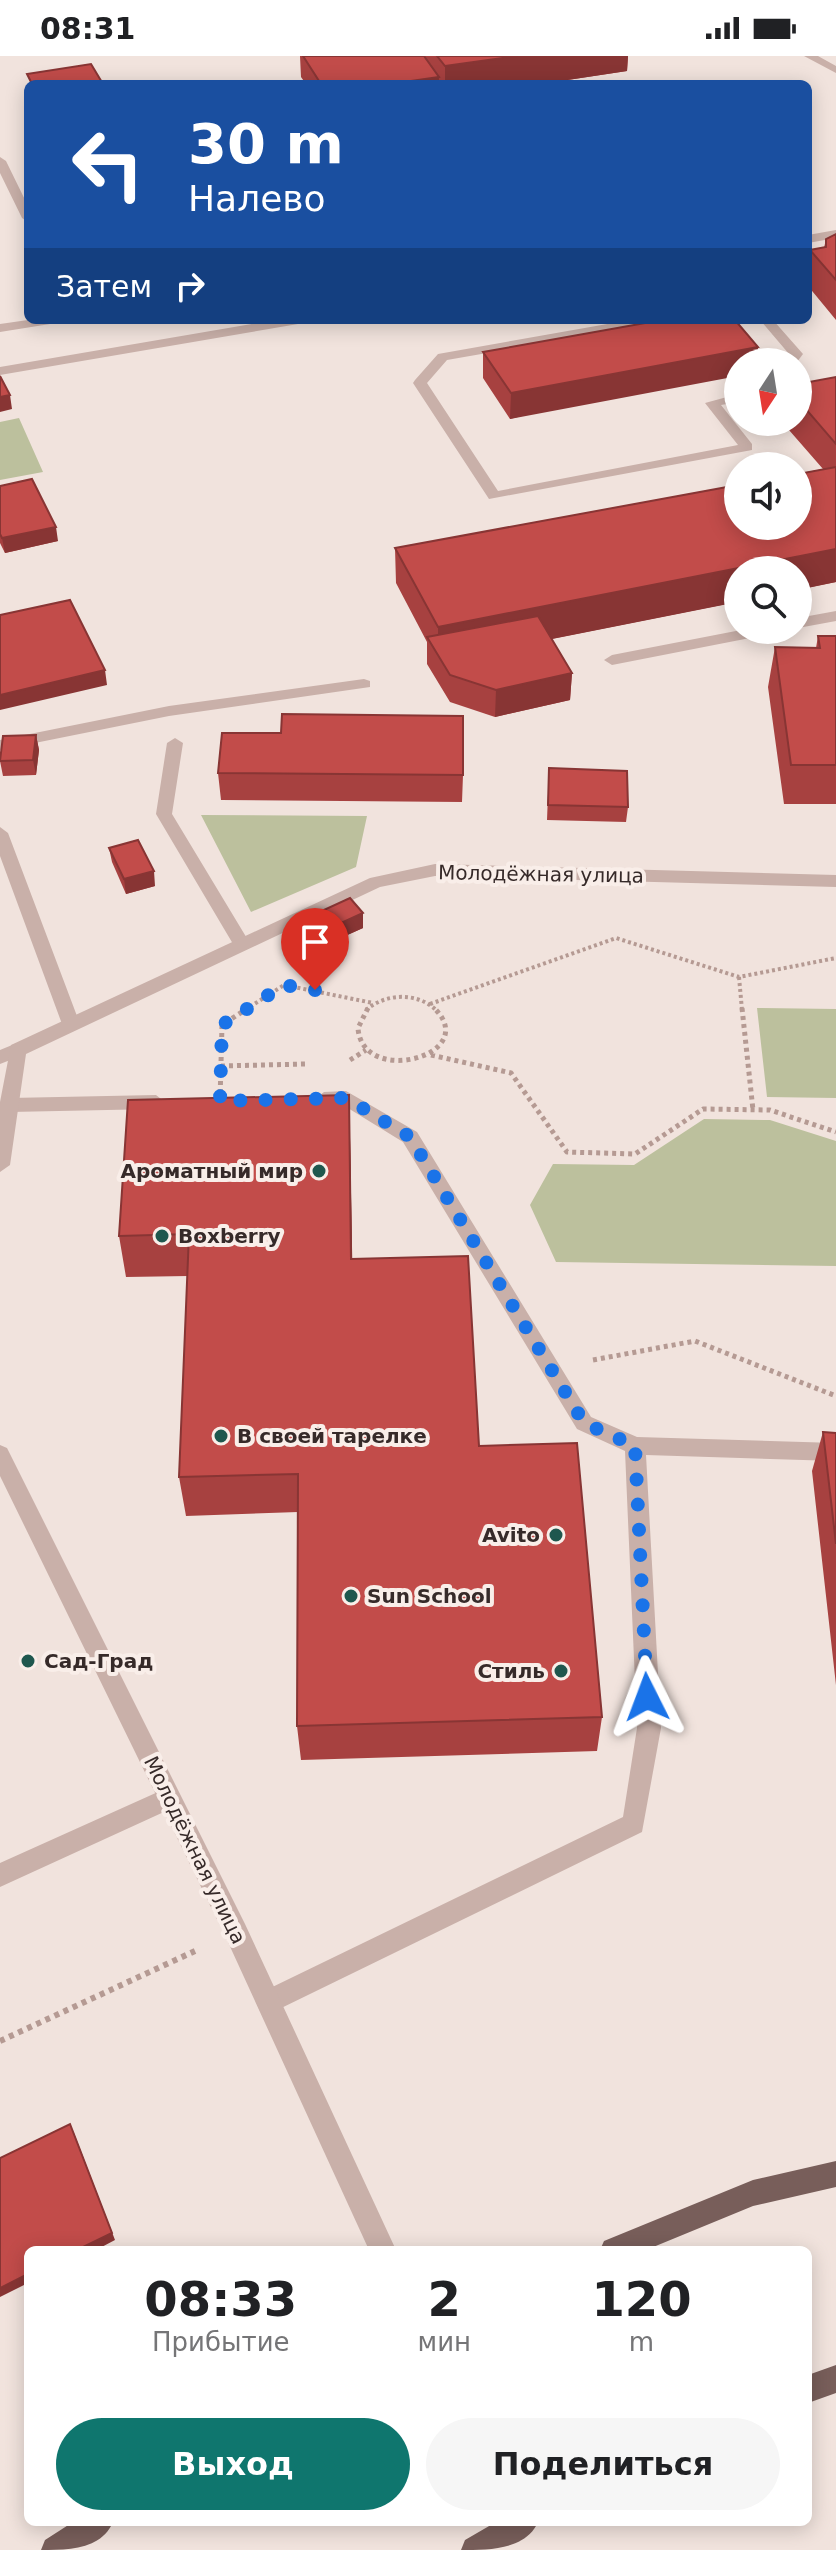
<!DOCTYPE html>
<html lang="ru">
<head>
<meta charset="utf-8">
<style>
  :root { --surface:#fff; --page:#f6f6f6; --text:#202124; --muted:#757577; --accent:#0f766e }
  body { margin:0; font-family:"DejaVu Sans",sans-serif; background:var(--page); color:var(--text); height:100vh; display:flex; flex-direction:column; font-size:30px; white-space:nowrap }
  * { box-sizing:border-box; margin:0 }
  p { font-size:26px; color:var(--muted) }
  .icon { flex:none; width:44px; height:44px; fill:none; stroke:currentColor; stroke-width:2; stroke-linecap:round; stroke-linejoin:round }
  .map { position:relative; flex:1; overflow:hidden }
  .drawer { position:absolute; left:24px; top:2190px; width:788px; height:280px; display:flex; flex-direction:column; background:var(--surface); border-radius:12px; box-shadow:0 4px 20px #0003 }
  .drawer>* { flex:none }
  .top-card { position:absolute; left:24px; top:24px; width:788px; height:244px; border-radius:12px; box-shadow:0 4px 20px #0003; background:#1a4fa0; color:#fff; overflow:hidden }
  .needle { width:52px; rotate:192deg }
  .buttons { position:absolute; left:724px; top:292px; display:grid; gap:16px }
  .buttons a { display:grid; place-items:center; width:88px; height:88px; border-radius:50%; background:var(--surface); box-shadow:0 4px 20px #0003; font-size:40px }
  .pin { position:absolute; display:grid; place-items:center; width:68px; height:68px; color:#fff; margin:-82px -34px; border-radius:50% 50% 50% 0; rotate:-45deg; box-shadow:0 0 8px #0007 }
  .pin .icon { rotate:45deg }
  .me { position:absolute; width:88px; margin:-44px; rotate:357deg; stroke-linejoin:round; filter:drop-shadow(0 0 6px #0008) }
  .turn { display:flex; align-items:center; gap:28px; height:168px; padding:0 32px; font-size:36px }
  .turn .icon { width:104px; height:104px; stroke-width:2.5 }
  .turn b { display:block; font-size:56px; line-height:68px }
  .then { display:flex; align-items:center; height:76px; padding:0 32px; background:#0003; gap:16px; font-size:30px }
  .eta { display:flex; justify-content:space-evenly; align-items:center; height:136px; text-align:center }
  .eta b { font-size:48px; font-weight:700; line-height:56px }
  .action { display:flex; gap:16px; margin-top:auto; padding:16px 32px }
  .action a { flex:1; height:92px; border-radius:48px; background:var(--accent); color:#fff; font-size:32px; font-weight:700; line-height:92px; text-align:center }
  .action a+a { background:var(--page); color:var(--text) }
  .status { display:flex; justify-content:space-between; align-items:center; height:56px; padding:0 40px; background:var(--surface); direction:ltr }
  .status svg { height:22px; fill:currentColor }
  .map>svg:first-child { display:block }
  .green { fill:#bcc09d }
  .lines { fill:none; stroke-linecap:round; stroke-linejoin:round }
  .path-far2 { stroke:#b59a93; stroke-width:4; stroke-dasharray:3 3; stroke-linecap:butt }
  .path-far1 { stroke:#b59a93; stroke-width:5; stroke-dasharray:4 4; stroke-linecap:butt }
  .path { stroke:#b59a93; stroke-width:6; stroke-dasharray:5 5; stroke-linecap:butt }
  .service { fill:#c9b0a9; fill-rule:evenodd }
  .minor { fill:#c9b0a9; fill-rule:evenodd }
  .primary { fill:#785e5a; fill-rule:evenodd }
  .wall { fill:#a74140 }
  .shaded-wall { fill:#883534 }
  .building { fill:#c24c4a; stroke:#883534; stroke-width:2 }
  .route { stroke:#1a73e8; stroke-width:14; stroke-dasharray:0 25.2 }
  .poi-dot { fill:#1f574e; stroke:#f9eee9; stroke-width:3 }
  .labels { text-anchor:middle; dominant-baseline:central; stroke-width:8; stroke-linejoin:round; paint-order:stroke }
  .street-label { font-size:20px; fill:#362a29; stroke:#f9eee9 }
  .poi-label { font-size:20px; font-weight:bold; fill:#362a29; stroke:#f9eee9; text-anchor:start }
</style>
</head>
<body>
<div class="status"><b>08:31</b><svg viewBox="0 0 49 12"><path d="M0 12V9h3v3zM5 12V6h3v6zM10 12V3h3v9zM15 12V0h3v12zM26 1h20v11H26zM47 4h2v5h-2z"/></svg></div>
<div class="map">
<svg width="836" height="2494" viewBox="0 0 836 2494">
  <rect width="100%" height="100%" fill="#f1e3dd"/>
  <!-- green -->
  <path class="green" d="M19,362L43,416L0,424V366Z
    M201,759L367,760L356,811L251,856Z
    M757,952L836,953V1042L767,1041Z
    M704,1063L770,1064L836,1085V1210L556,1206L530,1149L553,1108L634,1109Z"/>
  <g class="lines">
    <!-- path-far2 -->
    <path class="path-far2" d="M739,921L742,954
      M430,948L616,882L739,921L836,902
      M245,954L284,929L373,947
      M366,954C386,937 417,936 436,954"/>
    <!-- path-far1 -->
    <path class="path-far1" d="M368,952L358,972C362,1032 483,999 434,952
      M742,952L753,1054
      M431,999L511,1017L567,1096L635,1098L703,1053L770,1054L836,1076
      M350,1004L366,994
      M221,1010L305,1008
      M220,1045L222,969L248,952
      M593,1304L695,1285L836,1340"/>
    <!-- path -->
    <path class="path" d="M0,1985L195,1895"/>
    <!-- service -->
    <path class="service" d="M0,101L6,105L28,150V166L22,162L0,117Z
      M836,174V182L808,187V179Z
      M28,264H56L50,268L0,276V268Z
      M275,264H304L298,268L0,319V311Z
      M630,264H658L652,268L447,304L427,327L498,435L738,389L705,347L738,338V346L721,349L752,388V394L489,443L413,327L415,324L438,298Z
      M760,264H773L803,298L797,306H783L789,298Z
      M836,555V565L798,572V562Z
      M741,574H773L765,579L612,609L604,604L612,599Z
      M364,623L370,625V631L169,660L0,694V684L169,650Z
      M175,682L183,687L172,758L251,889L248,893H236L156,758L167,687Z
      M0,771L8,777L80,968L77,973H65L62,968L0,800Z
      M17,987L23,989L26,994L23,999L0,1008V994Z
      M346,1035L417,1076L591,1361L637,1381L836,1387V1405L646,1399L661,1672L642,1776L269,1958L260,1955L256,1946L260,1937L623,1761L637,1672L625,1395L577,1373L403,1086L343,1049L324,1050L315,1043L324,1036Z
      M156,1039L165,1046L156,1053L10,1056L1,1049L10,1042Z
      M169,1731L177,1734L181,1742L177,1750L0,1831V1807Z"/>
    <!-- minor -->
    <path class="minor" d="M804,0H818L836,10V17Z
      M435,808L836,819V831L435,820L380,831L26,998L10,1109L0,1116V1046L11,989L370,822Z
      M0,1389L7,1392L245,1868L396,2194H369L227,1884L0,1420Z"/>
    <!-- primary -->
    <path class="primary" d="M836,2105V2131L753,2150L646,2194H600L604,2185L753,2124Z
      M836,2309V2337L808,2347V2319Z
      M73,2466H113C101,2494 68,2494 41,2494L45,2484Z
      M496,2466H538C526,2494 488,2494 461,2494L465,2484Z"/>
  </g>
  <!-- wall -->
  <path class="wall" d="M300,0H628L627,15L541,28H306L301,21Z
    M836,178V264L808,230V208L810,194L824,192L826,183Z
    M758,291L756,306H738L510,363L483,322V296Z
    M836,321V526L551,583L572,617L570,644L495,661L450,646L427,608V586L396,527L395,492L823,413L782,366H798V328Z
    M0,430L58,485L5,497L0,487Z
    M818,580H836V748H784L768,631L775,591L816,592Z
    M281,677L463,719L462,746L221,744L218,717Z
    M36,679L39,694L36,719L3,720L0,705Z
    M549,712L628,751L626,766L547,764Z
    M109,792L155,830L126,838L112,806Z
    M363,857V872L305,898L292,884L291,869Z
    M350,1082L352,1203L479,1390L602,1661L597,1695L301,1704L297,1670L298,1456L186,1460L179,1421L188,1220L126,1221L119,1180Z
    M823,1376L836,1377V1629L812,1415Z"/>
  <!-- shaded-wall -->
  <path class="shaded-wall" d="M517,0H628L627,15L541,28H445V10Z
    M439,21V28H390Z
    M758,291L756,306H738V320L510,363L511,337Z
    M10,339L12,353L0,356V341Z
    M56,471L58,485L5,497L2,482Z
    M836,493V526L798,534V514H738V546L441,605L438,598V571Z
    M105,614L107,629L0,654V639Z
    M572,617L570,644L495,661L496,634Z
    M36,679L39,694L36,719L33,704Z
    M154,815L155,830L126,838L124,823Z
    M363,857V872L305,898L304,884Z
    M349,1039L350,1082L353,1244L351,1203Z
    M74,2077L115,2184L96,2194H77Z
    M28,2218V2227L0,2241V2232Z"/>
  <!-- building -->
  <path class="building" d="M303,0H424L439,21L390,28H321Z
    M437,0H517L445,10Z
    M91,8L103,28H32L27,18Z
    M836,178V224L810,194L826,191V183Z
    M662,264H735L758,291L511,337L483,296Z
    M0,320L10,339L0,341Z
    M836,321V388L798,344V328Z
    M836,411V493L438,571L395,492L738,429V470H798V418Z
    M32,423L56,471L2,482L0,478V430Z
    M70,544L105,614L0,639V559Z
    M538,560L572,617L496,634L450,619L427,581Z
    M818,580H836V709H791L775,591L820,592Z
    M282,658L463,660V719L218,717L222,677H281Z
    M36,679L33,704L0,705L3,680Z
    M549,712L627,715L628,751L548,749Z
    M138,784L154,815L124,823L109,792Z
    M350,842L363,857L304,884L291,869Z
    M349,1039L351,1203L468,1200L479,1390L577,1387L602,1661L297,1670L298,1418L179,1421L189,1178L119,1180L128,1044Z
    M823,1376L836,1377V1488Z
    M70,2068L112,2177L77,2194H28V2218L0,2232V2102Z"/>
  <g class="lines">
    <!-- route -->
    <path class="route" d="M315,934L284,929L222,969L220,1045L346,1042L410,1081L584,1367L635,1390L647,1641"/>
  </g>
  <!-- markers -->
  <g class="poi-dot">
    <circle cx="319" cy="1115" r="8"/>
    <circle cx="162" cy="1180" r="8"/>
    <circle cx="221" cy="1380" r="8"/>
    <circle cx="556" cy="1479" r="8"/>
    <circle cx="351" cy="1540" r="8"/>
    <circle cx="28" cy="1605" r="8"/>
    <circle cx="561" cy="1615" r="8"/>
  </g>
  <g class="labels">
    <!-- street labels -->
    <g class="street-label">
      <text transform="translate(541 818) rotate(1)">Молодёжная улица</text>
      <text transform="translate(195 1794) rotate(64)">Молодёжная улица</text>
    </g>
    <!-- poi labels -->
    <g class="poi-label">
      <text x="303" y="1115" text-anchor="end">Ароматный мир</text>
      <text x="178" y="1180">Boxberry</text>
      <text x="237" y="1380">В своей тарелке</text>
      <text x="540" y="1479" text-anchor="end">Avito</text>
      <text x="367" y="1540">Sun School</text>
      <text x="44" y="1605">Сад-Град</text>
      <text x="545" y="1615" text-anchor="end">Стиль</text>
    </g>
  </g>
</svg>
<div class="buttons">
<a><svg class="needle" viewBox="-14 -14 28 28"><path d="M0-13l5 13h-10z" fill="#e53935"/><path d="M0 13l5-13h-10z" fill="#757577"/></svg></a>
<a><svg class="icon" aria-label="sound" viewBox="0 0 24 24"><path d="M4 9h4l5-4v14l-5-4H4zM17 9q2 3 0 6"/></svg></a>
<a><svg class="icon" aria-label="search" viewBox="0 0 24 24"><circle cx="10" cy="10" r="6"/><path d="M15 15l6 6"/></svg></a>
</div>
<div class="pin" style="left:315px;top:934px;background:#d93025"><svg class="icon" aria-label="arrive" viewBox="0 0 24 24"><path d="M6 21V4h12l-3 4 3 4H6"/></svg></div>
<svg class="me" style="left:647px;top:1641px" viewBox="-20 -20 40 40"><path d="M0-17L14 15 0 8-14 15z" fill="#1a73e8" stroke="#fff" stroke-width="4"/></svg>
<div class="top-card">
<div class="turn"><svg class="icon" aria-label="left" viewBox="0 0 24 24"><path d="M17 20v-9H6M10 6l-5 5 5 5"/></svg><div><b>30 m</b>Налево</div></div>
<div class="then">Затем<svg class="icon" aria-label="right" viewBox="0 0 24 24"><path d="M7 20v-9h11M14 6l5 5-5 5"/></svg></div>
</div>
<section class="drawer">
<div class="eta">
<div><b>08:33</b><p>Прибытие</p></div>
<div><b>2</b><p>мин</p></div>
<div><b>120</b><p>m</p></div>
</div>
<div class="action"><a>Выход</a><a>Поделиться</a></div>
</section>
</div>
</body>
</html>
